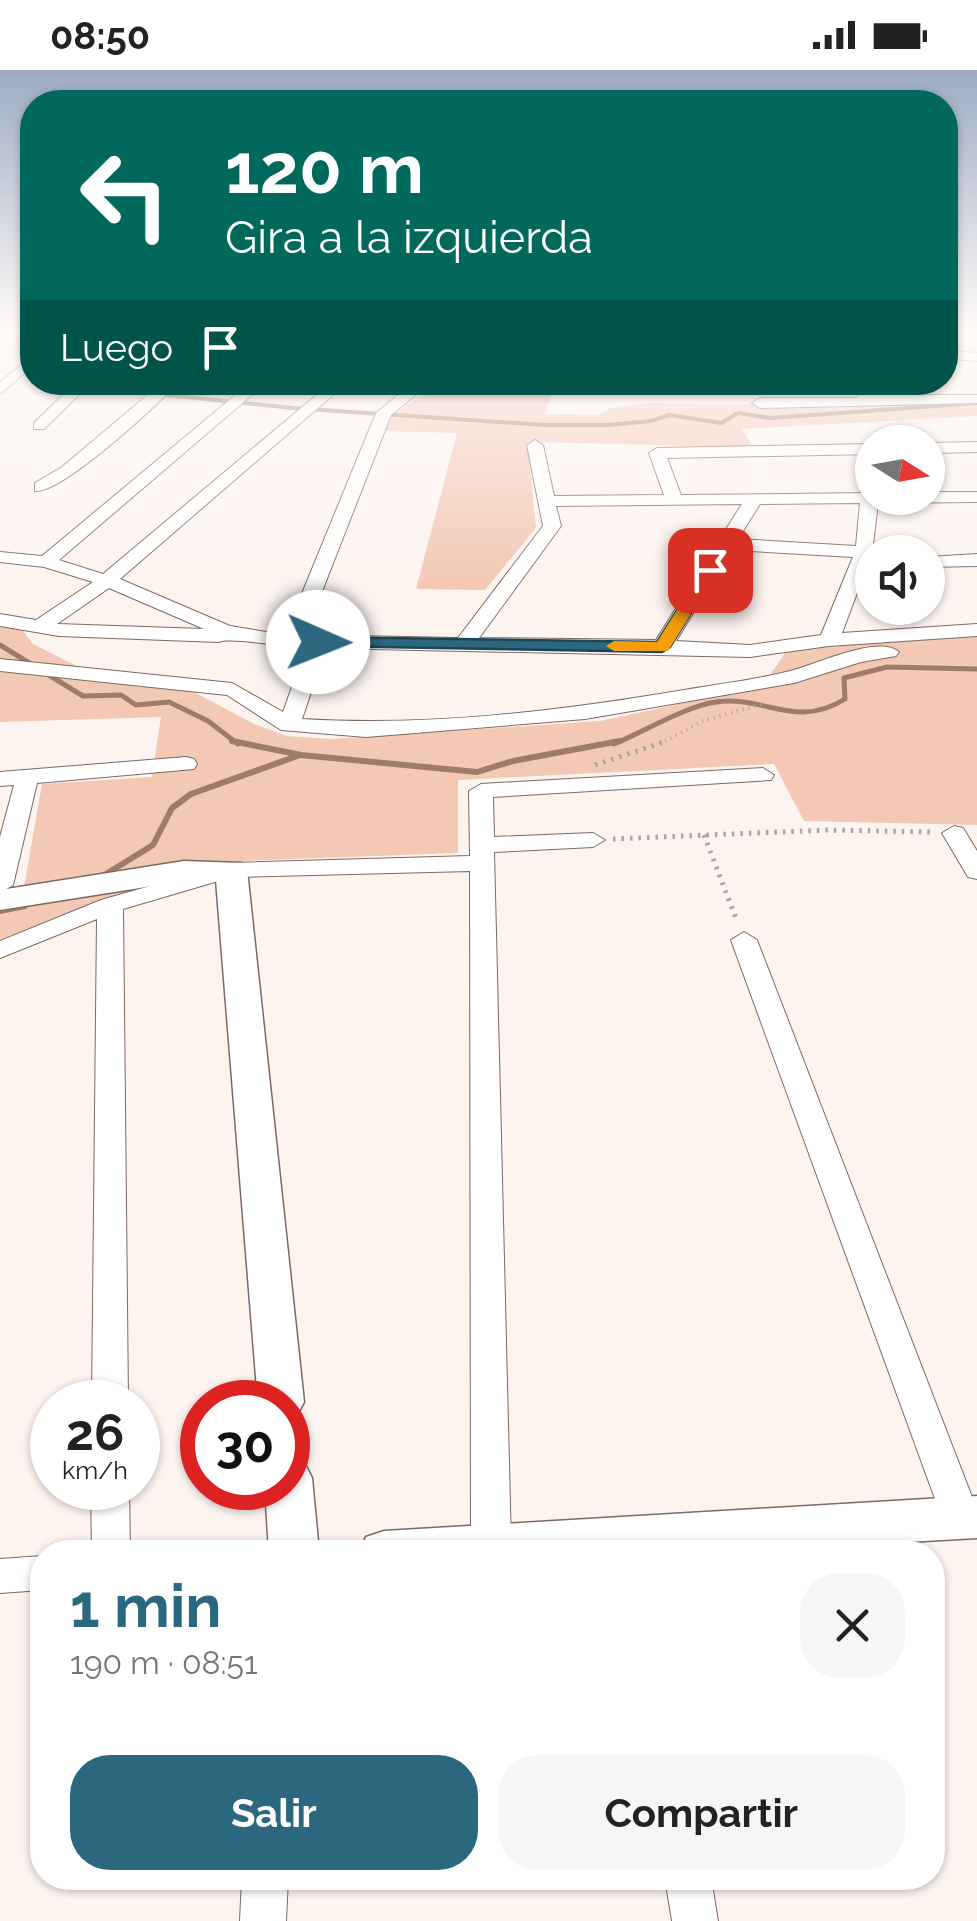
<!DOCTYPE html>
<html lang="es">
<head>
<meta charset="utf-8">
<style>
  :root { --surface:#fff; --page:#f6f6f6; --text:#222; --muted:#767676; --accent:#2b687f }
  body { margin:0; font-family:Raleway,sans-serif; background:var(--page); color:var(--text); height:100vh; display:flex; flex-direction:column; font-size:38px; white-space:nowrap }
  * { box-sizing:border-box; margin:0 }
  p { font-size:32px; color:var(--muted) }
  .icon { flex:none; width:55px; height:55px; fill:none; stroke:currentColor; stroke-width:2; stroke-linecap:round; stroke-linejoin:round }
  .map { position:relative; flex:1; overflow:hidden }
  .details { position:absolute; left:30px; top:1470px; width:915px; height:350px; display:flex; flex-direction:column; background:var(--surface); border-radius:40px; box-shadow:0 2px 8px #0004 }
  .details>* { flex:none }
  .top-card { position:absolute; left:20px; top:20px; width:938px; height:305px; border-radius:40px; box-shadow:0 2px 8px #0004; background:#00695c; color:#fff; overflow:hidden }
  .needle { width:65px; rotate:101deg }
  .fabs { position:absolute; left:855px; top:355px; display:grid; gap:20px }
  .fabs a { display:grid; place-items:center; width:90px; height:90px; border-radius:50%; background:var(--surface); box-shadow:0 2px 8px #0004; font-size:50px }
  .speed { position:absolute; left:30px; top:1310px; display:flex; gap:20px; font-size:50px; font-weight:700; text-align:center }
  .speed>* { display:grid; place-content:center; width:130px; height:130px; border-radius:50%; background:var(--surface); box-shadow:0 2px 8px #0004; line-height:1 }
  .speed small { font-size:25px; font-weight:400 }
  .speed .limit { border:15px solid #d22; background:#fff; color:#111 }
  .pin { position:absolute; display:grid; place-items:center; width:85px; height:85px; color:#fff; margin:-42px; border-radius:20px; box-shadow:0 5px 15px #0006 }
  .me { position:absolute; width:110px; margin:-55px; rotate:91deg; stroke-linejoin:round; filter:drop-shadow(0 0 8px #0008) }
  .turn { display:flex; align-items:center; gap:35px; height:210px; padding:0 40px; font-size:45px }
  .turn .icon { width:130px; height:130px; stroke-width:2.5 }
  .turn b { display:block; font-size:70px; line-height:85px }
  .then { display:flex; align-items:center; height:95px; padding:0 40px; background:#0003; gap:20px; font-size:38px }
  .round { display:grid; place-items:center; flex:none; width:105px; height:105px; border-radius:40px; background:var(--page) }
  .overview { display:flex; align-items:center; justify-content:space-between; height:170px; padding:0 40px }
  h1 { font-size:60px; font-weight:700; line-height:75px; color:var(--accent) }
  .button { display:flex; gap:20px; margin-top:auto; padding:20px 40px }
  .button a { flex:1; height:115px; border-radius:40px; background:var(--accent); color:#fff; font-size:40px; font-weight:700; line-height:115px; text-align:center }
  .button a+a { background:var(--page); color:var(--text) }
  .status { display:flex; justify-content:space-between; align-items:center; height:70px; padding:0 50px; background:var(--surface); direction:ltr }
  .status svg { height:28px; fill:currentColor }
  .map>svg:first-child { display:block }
  .green { fill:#f3c8b5 }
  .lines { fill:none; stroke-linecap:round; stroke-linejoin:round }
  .stream-far2 { stroke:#9f7b6a; stroke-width:4 }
  .stream-far1 { stroke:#9f7b6a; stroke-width:5 }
  .stream { stroke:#9f7b6a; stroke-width:6 }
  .minor-casing { stroke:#7d6a61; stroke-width:2 }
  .tertiary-casing { stroke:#7d6a61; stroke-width:3 }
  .path-far1 { stroke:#aca4a0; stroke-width:4; stroke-dasharray:1 5; stroke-linecap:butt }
  .path { stroke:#aca4a0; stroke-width:5; stroke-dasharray:2.5 6; stroke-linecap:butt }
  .minor { fill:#fff; fill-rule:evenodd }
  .tertiary { fill:#fff; fill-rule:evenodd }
  .route { fill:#2b687f; stroke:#1c4453; stroke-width:2.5 }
  .slow { fill:#f59e0b }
</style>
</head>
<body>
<div class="status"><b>08:50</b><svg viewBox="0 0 49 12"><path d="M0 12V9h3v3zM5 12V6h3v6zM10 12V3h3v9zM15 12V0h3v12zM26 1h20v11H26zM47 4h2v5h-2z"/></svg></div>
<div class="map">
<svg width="977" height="1851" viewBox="0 0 977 1851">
  <rect width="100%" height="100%" fill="#fdf4f0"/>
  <!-- green -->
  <path class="green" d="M457,317L552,321L545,344L597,345L611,338L646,333L871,336L895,331H977V346L742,359L753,377L528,372L536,458L485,520L416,519L457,363L383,361C400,332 425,322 457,317Z
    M0,556L21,558L33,574L110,613L192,621L254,654L287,666L332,669L600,651L763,616L787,580L977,565V755L804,751L774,694L458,710V783L185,793L24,817L42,714L152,707L161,647L0,652Z
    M159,813L106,829L0,870V838Z"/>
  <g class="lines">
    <!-- stream-far2 -->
    <path class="stream-far2" d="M87,317L293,338L545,355H608L651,351L669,345L721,353L738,343L771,348L977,333"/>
    <!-- stream-far1 -->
    <path class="stream-far1" d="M0,575L83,626L121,625L136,635L169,632L208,651L238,674
      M614,674C643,662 686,636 716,632C765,625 795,660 845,629L844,608L887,597L977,599"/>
    <!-- stream -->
    <path class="stream" d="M232,671L301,685L477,702L513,691L620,671
      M98,809L153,775L172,738L191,724L300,685
      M0,841L25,836"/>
    <defs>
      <path id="minor" d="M945,280L977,283V291L945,288Z
        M32,286V297L0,324V312Z
        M76,312H92L44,359H34V353Z
        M163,312H179C157,335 62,424 35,421V413L62,397Z
        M251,312H267L59,490L103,504L332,312H348L120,509L230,556L285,565L376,343L414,312H431L391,345L305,565L458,568L543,456L527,375L535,370L543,375L554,426L664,425L649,383L657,378L872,374V384L667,388L681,425L872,423V428H928V422H977V432L878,433L872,483L842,563L977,554V566L829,576L750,587L326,578L302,649C429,657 559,641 684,620C719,614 755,610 790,601C815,595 879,564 899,582L896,586L861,592L794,613L585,649L366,667L281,660L227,625L0,601V589L232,613L283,642L306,578C285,577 231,567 219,572L59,566L0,556V544L36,550L93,512L44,497L0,492V482L42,486ZM860,433L856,476L738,469L760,434ZM742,434L656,570L479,568L561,456L556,436ZM732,480L853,487L821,565L750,575L676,571ZM109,518L204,559L57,554Z
        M439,312H683L645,323L446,316Z
        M868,312H883L877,325H977V333L760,338L752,333L760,328H857Z
        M977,372V382L928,383V373Z
        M977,484V496L928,497V487Z
        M186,687L194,689L197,694L194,699L37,713L13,815L0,823V767L14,715L0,716V702Z
        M763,698L774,705L771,710L493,727L494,767L593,763L605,770L593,777L494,782L511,1476L507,1482H475L471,1476L470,801L232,807L123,839L128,1332H92L97,849L0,888V871L101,830L231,793L470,786L469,721L481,714Z
        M954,756L963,758L977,781V809L968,807L942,763Z
        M744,862L757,870L977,1440L975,1459L961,1464L947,1459L942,1448L731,870Z
        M91,1418H129L130,1482H92Z
        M42,1486V1520L0,1523V1489Z
        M242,1808H288L286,1851H240Z
        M665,1808H711L718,1851H672Z"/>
      <path id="tertiary" d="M184,791L242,793L247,800L304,1332L297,1345L288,1348V1332H258L216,810L184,811L0,840V820Z
        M288,1388L305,1394L312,1408L319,1482H269L265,1418H288Z
        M977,1426V1468L730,1482H359L366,1467L384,1461Z"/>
    </defs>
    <!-- minor casing -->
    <use href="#minor" class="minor-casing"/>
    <!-- tertiary casing -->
    <use href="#tertiary" class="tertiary-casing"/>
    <!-- path-far1 -->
    <path class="path-far1" d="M660,674L703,651L762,634"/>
    <!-- path -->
    <path class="path" d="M595,695L667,671
      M704,765L737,851
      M613,769L827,760L931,762"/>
    <!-- minor -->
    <use href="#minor" class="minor"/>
    <!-- tertiary -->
    <use href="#tertiary" class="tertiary"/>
  </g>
  <!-- sky -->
  <linearGradient id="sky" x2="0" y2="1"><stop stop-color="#9dabc2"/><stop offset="0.5" stop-color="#fefaf8"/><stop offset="1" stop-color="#fefaf8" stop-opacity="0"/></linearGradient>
  <rect width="977" height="516" fill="url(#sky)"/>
  <!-- route -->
  <path class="route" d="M710,495L718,500L670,577L662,582L318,576L309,572L318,567L657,572L705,496Z"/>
  <!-- slow -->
  <path class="slow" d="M683,539L691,544L668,581H614L606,576L614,571L657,572L677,540Z"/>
</svg>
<div class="fabs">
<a><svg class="needle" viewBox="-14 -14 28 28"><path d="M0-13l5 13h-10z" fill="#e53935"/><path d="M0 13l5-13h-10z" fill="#767676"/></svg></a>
<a><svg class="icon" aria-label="sound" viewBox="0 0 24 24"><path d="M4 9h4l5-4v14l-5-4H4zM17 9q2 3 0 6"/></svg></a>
</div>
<div class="speed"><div>26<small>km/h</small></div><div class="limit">30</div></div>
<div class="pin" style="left:710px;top:500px;background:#d93025"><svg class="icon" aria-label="arrive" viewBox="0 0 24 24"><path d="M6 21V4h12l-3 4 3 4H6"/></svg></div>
<svg class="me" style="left:318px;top:572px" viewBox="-20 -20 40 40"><circle r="19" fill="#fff"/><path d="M0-13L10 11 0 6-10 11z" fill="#2b687f"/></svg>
<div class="top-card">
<div class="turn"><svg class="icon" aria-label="left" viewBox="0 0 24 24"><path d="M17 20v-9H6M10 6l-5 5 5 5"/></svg><div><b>120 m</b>Gira a la izquierda</div></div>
<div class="then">Luego<svg class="icon" aria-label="arrive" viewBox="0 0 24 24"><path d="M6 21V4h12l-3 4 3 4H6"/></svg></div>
</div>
<section class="details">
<div class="overview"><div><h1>1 min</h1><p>190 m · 08:51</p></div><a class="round"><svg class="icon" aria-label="close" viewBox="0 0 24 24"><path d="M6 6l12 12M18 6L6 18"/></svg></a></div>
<div class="button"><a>Salir</a><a>Compartir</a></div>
</section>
</div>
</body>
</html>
